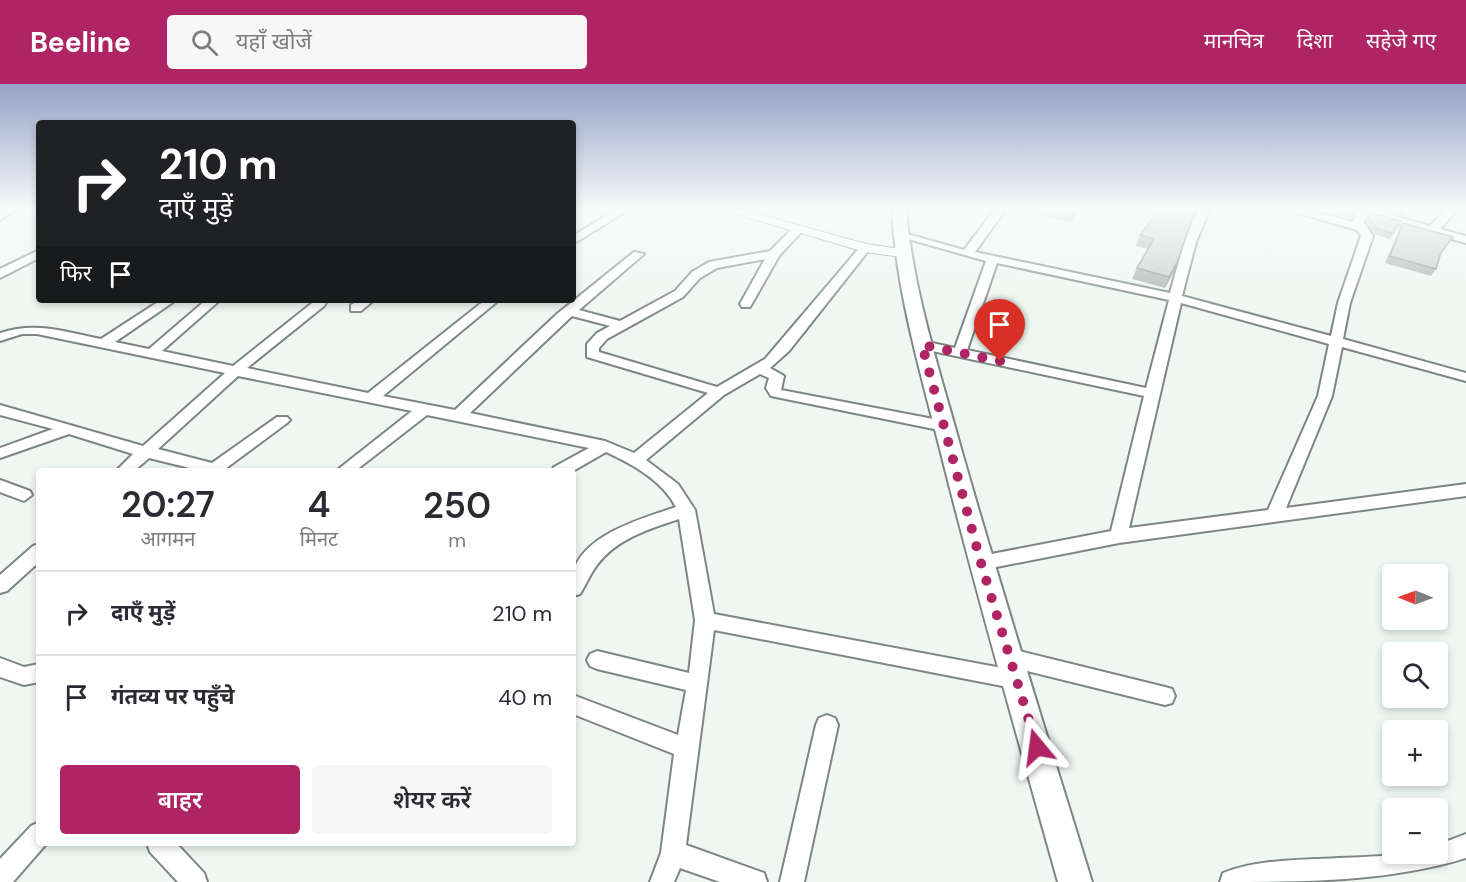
<!DOCTYPE html>
<html lang="hi">
<head>
<meta charset="utf-8">
<style>
  :root { --surface:#fff; --page:#f7f7f7; --text:#2b2b33; --muted:#7c7c81; --line:#e1e1e2; --accent:#ae2464 }
  body { margin:0; font-family:"DM Sans","Noto Sans Devanagari",sans-serif; background:var(--page); color:var(--text); height:100vh; display:flex; flex-direction:column; font-size:22px; white-space:nowrap }
  * { box-sizing:border-box; margin:0 }
  p { font-size:20px; color:var(--muted) }
  .icon { flex:none; width:33px; height:33px; fill:none; stroke:currentColor; stroke-width:2; stroke-linecap:round; stroke-linejoin:round }
  .map { position:relative; flex:1; overflow:hidden }
  .side { position:absolute; left:36px; top:384px; width:540px; height:378px; display:flex; flex-direction:column; background:var(--surface); border-radius:6px; box-shadow:0 3px 9px #0003 }
  .side>* { flex:none }
  .banner { position:absolute; left:36px; top:36px; width:540px; height:183px; border-radius:6px; box-shadow:0 3px 9px #0003; background:#202124; color:#fff; overflow:hidden }
  .needle { width:39px; rotate:271deg }
  .fabs { position:absolute; left:1382px; top:480px; display:grid; gap:12px }
  .fabs a { display:grid; place-items:center; width:66px; height:66px; border-radius:6px; background:var(--surface); box-shadow:0 3px 9px #0003; font-size:30px }
  .pin { position:absolute; display:grid; place-items:center; width:51px; height:51px; color:#fff; margin:-62px -26px; border-radius:50% 50% 50% 0; rotate:-45deg; box-shadow:0 0 6px #0007 }
  .pin .icon { rotate:45deg }
  .me { position:absolute; width:66px; margin:-33px; rotate:344deg; stroke-linejoin:round; filter:drop-shadow(0 0 4px #0008) }
  .turn { display:flex; align-items:center; gap:21px; height:126px; padding:0 24px; font-size:27px }
  .turn .icon { width:78px; height:78px; stroke-width:2.5 }
  .turn b { display:block; font-size:42px; line-height:51px }
  .then { display:flex; align-items:center; height:57px; padding:0 24px; background:#0003; gap:12px; font-size:22px }
  .eta { display:flex; justify-content:space-evenly; align-items:center; height:102px; text-align:center }
  .eta b { font-size:36px; font-weight:600; line-height:42px }
  .button { display:flex; gap:12px; margin-top:auto; padding:12px 24px }
  .button a { flex:1; height:69px; border-radius:6px; background:var(--accent); color:#fff; font-size:24px; font-weight:600; line-height:69px; text-align:center }
  .button a+a { background:var(--page); color:var(--text) }
  ul { padding:0; list-style:none }
  li { display:flex; align-items:center; gap:18px; height:84px; padding:0 24px; border-top:2px solid var(--line) }
  li div { flex:1 }
  li b { display:block; font-size:22px }
  li em { font-style:normal }
  header { display:flex; align-items:center; gap:36px; box-sizing:border-box; height:84px; padding:0 30px; background:var(--accent); color:#fff }
  header strong { font-size:28px }
  nav { display:flex; gap:33px; margin-inline-start:auto; font-size:21px }
  .search { width:420px; height:54px; background:var(--page); display:flex; align-items:center; gap:15px; box-sizing:border-box; padding:0 21px; border-radius:6px; color:var(--muted); font-size:22px }
  .map>svg:first-child { display:block }
  .lines { fill:none; stroke-linecap:round; stroke-linejoin:round }
  .minor-casing { stroke:#7d8682; stroke-width:4 }
  .tertiary-casing { stroke:#7d8682; stroke-width:2 }
  .secondary-casing { stroke:#7d8682; stroke-width:4 }
  .minor { fill:#fff; fill-rule:evenodd }
  .tertiary { fill:#fff; fill-rule:evenodd }
  .secondary { fill:#fff; fill-rule:evenodd }
  .wall { fill:#a8b0ac }
  .shaded-wall { fill:#88908c }
  .building { fill:#c3cdc8; stroke:#88908c; stroke-width:1.5 }
  .route { stroke:#ae2464; stroke-width:10; stroke-dasharray:0 18 }
</style>
</head>
<body>
<header>
<strong>Beeline</strong>
<div class="search"><svg class="icon" aria-label="search" viewBox="0 0 24 24"><circle cx="10" cy="10" r="6"/><path d="M15 15l6 6"/></svg>यहाँ खोजें</div>
<nav><a>मानचित्र</a><a>दिशा</a><a>सहेजे गए</a></nav>
</header>
<div class="map">
<svg width="1466" height="798" viewBox="0 0 1466 798">
  <rect width="100%" height="100%" fill="#eef7f2"/>
  <g class="lines">
    <defs>
      <path id="minor" d="M4,125H16L0,136V128Z
        M617,125H630L573,160V152Z
        M995,125H1006L975,168L1170,209C1178,180 1185,152 1199,125H1210L1196,158L1182,212L1331,252L1338,219L1361,152L1357,146L1284,125H1303L1353,138L1357,125H1371L1430,142L1447,125H1458L1440,145L1466,152V159L1366,131L1364,139L1373,152L1350,219L1343,255L1466,289V297L1342,263L1332,312L1286,424L1466,400V412L1119,459L981,486L975,484L972,479L975,474L981,472L1111,447L1144,312L918,264L916,261L923,257L955,264L986,177L894,151L900,148L964,166ZM997,179L1169,216L1146,304L967,266ZM1181,219L1329,260L1318,312L1268,426L1129,444Z
        M794,143L804,145L779,172L750,223H742L740,220L765,175L717,184L700,194L683,213L607,255L599,264V268L717,303L765,275L861,162L865,161L871,164L869,166L789,267L770,284L784,292L781,306L944,337L952,342L944,347L771,312L766,304L769,294L760,290L724,311L646,376L678,400L695,426L714,530L1018,587L1025,590L1028,596L1025,602L1018,605L714,546L686,761L764,789L767,798H720L680,784L674,798H650L661,769L674,670L573,630V611L678,651L686,606L597,585L590,582L587,576L590,570L597,567L689,589L695,536L679,435C649,445 616,455 597,481C590,490 586,501 580,510L573,512C573,505 571,496 573,489C583,450 644,434 676,423C662,396 632,380 606,368L573,387H552L554,383L589,364L427,331L355,387H336L412,327L238,292L158,365L212,379L277,333H287L290,336L287,339L225,385L226,387H202L149,374L134,387H116L133,370L69,350L0,374V364L53,345L0,331V321L143,362L225,289L37,250H22L0,257V249C35,237 66,248 101,255L161,216H176L115,258L149,265L206,216H220L162,267L233,282L316,216H323L326,219L324,222L247,284L368,309L485,216H499L383,312L455,326L557,230L634,168L644,170L579,226L620,237L675,207L692,188L709,178L770,167ZM572,232L610,242L597,249L587,260V273L708,309L634,369L605,357L470,329Z
        M39,166V174L0,194V185Z
        M359,216H374L361,227H351V221Z
        M0,396L30,407L32,411L24,417L0,408Z
        M39,460V478L7,507L0,509V491L33,462Z
        M1011,565L1165,603L1172,605L1175,612L1172,619L1165,621L1011,583L1004,580L1001,574L1004,568Z
        M0,574L24,583L39,580V598L24,601L0,593Z
        M827,631L835,634L838,641L804,798H780L816,641L819,634Z
        M39,738V759H47L13,798H0V775L31,742Z
        M1466,750V774C1388,798 1303,798 1220,798L1223,789C1258,775 1302,776 1339,774C1372,773 1404,770 1437,770V761Z
        M147,759H176L204,789L207,798H178L150,768Z"/>
      <path id="tertiary" d="M719,125H740L866,160L907,166L909,169L902,173L865,168Z"/>
      <path id="secondary" d="M892,125H906C913,208 940,288 962,368C1003,512 1048,655 1092,798H1058C1018,655 977,513 941,369C921,289 896,208 892,125Z"/>
    </defs>
    <!-- minor casing -->
    <use href="#minor" class="minor-casing"/>
    <!-- tertiary casing -->
    <use href="#tertiary" class="tertiary-casing"/>
    <!-- secondary casing -->
    <use href="#secondary" class="secondary-casing"/>
    <!-- minor -->
    <use href="#minor" class="minor"/>
    <!-- tertiary -->
    <use href="#tertiary" class="tertiary"/>
    <!-- secondary -->
    <use href="#secondary" class="secondary"/>
  </g>
  <!-- wall -->
  <path class="wall" d="M780,125H794L791,128Z
    M1012,125H1081L1070,138Z
    M1160,125L1174,187L1165,204L1132,195L1137,184L1148,165L1136,162L1140,151Z
    M1332,125H1356L1351,135L1331,130Z
    M1380,125H1408L1404,132Z
    M1371,129L1401,137L1390,155L1375,150L1367,140L1368,134Z
    M1403,139L1453,153L1441,170L1436,185L1431,192L1385,179L1399,146Z"/>
  <!-- shaded-wall -->
  <path class="shaded-wall" d="M1075,125H1081L1070,138L1073,127Z
    M1178,176L1174,187L1165,204L1169,193Z"/>
  <!-- building -->
  <path class="building" d="M1160,125H1173L1193,131L1178,176L1169,193L1137,184L1154,155L1140,151Z
    M1340,125H1356L1355,129Z
    M1371,129L1401,137L1393,149L1378,145L1370,135Z
    M1403,139L1453,153L1441,168L1436,185L1390,172Z"/>
  <!-- sky -->
  <linearGradient id="sky" x2="0" y2="1"><stop stop-color="#95a2c8"/><stop offset="0.53" stop-color="#f7fbf9"/><stop offset="1" stop-color="#f7fbf9" stop-opacity="0"/></linearGradient>
  <rect width="1466" height="237" fill="url(#sky)"/>
  <g class="lines">
    <!-- route -->
    <path class="route" d="M1000,277L922,261L981,479L1037,663"/>
  </g>
</svg>
<div class="fabs">
<a><svg class="needle" viewBox="-14 -14 28 28"><path d="M0-13l5 13h-10z" fill="#e53935"/><path d="M0 13l5-13h-10z" fill="#7c7c81"/></svg></a>
<a><svg class="icon" aria-label="search" viewBox="0 0 24 24"><circle cx="10" cy="10" r="6"/><path d="M15 15l6 6"/></svg></a>
<a>+</a>
<a>−</a>
</div>
<div class="pin" style="left:1000px;top:277px;background:#d93025"><svg class="icon" aria-label="arrive" viewBox="0 0 24 24"><path d="M6 21V4h12l-3 4 3 4H6"/></svg></div>
<svg class="me" style="left:1037px;top:663px" viewBox="-20 -20 40 40"><path d="M0-17L14 15 0 8-14 15z" fill="#ae2464" stroke="#fff" stroke-width="4"/></svg>
<div class="banner">
<div class="turn"><svg class="icon" aria-label="right" viewBox="0 0 24 24"><path d="M7 20v-9h11M14 6l5 5-5 5"/></svg><div><b>210 m</b>दाएँ मुड़ें</div></div>
<div class="then">फिर<svg class="icon" aria-label="arrive" viewBox="0 0 24 24"><path d="M6 21V4h12l-3 4 3 4H6"/></svg></div>
</div>
<section class="side">
<div class="eta">
<div><b>20:27</b><p>आगमन</p></div>
<div><b>4</b><p>मिनट</p></div>
<div><b>250</b><p>m</p></div>
</div>
<ul>
<li><svg class="icon" aria-label="right" viewBox="0 0 24 24"><path d="M7 20v-9h11M14 6l5 5-5 5"/></svg><div><b>दाएँ मुड़ें</b></div><em>210 m</em></li>
<li><svg class="icon" aria-label="arrive" viewBox="0 0 24 24"><path d="M6 21V4h12l-3 4 3 4H6"/></svg><div><b>गंतव्य पर पहुँचे</b></div><em>40 m</em></li>
</ul>
<div class="button"><a>बाहर</a><a>शेयर करें</a></div>
</section>
</div>
</body>
</html>
